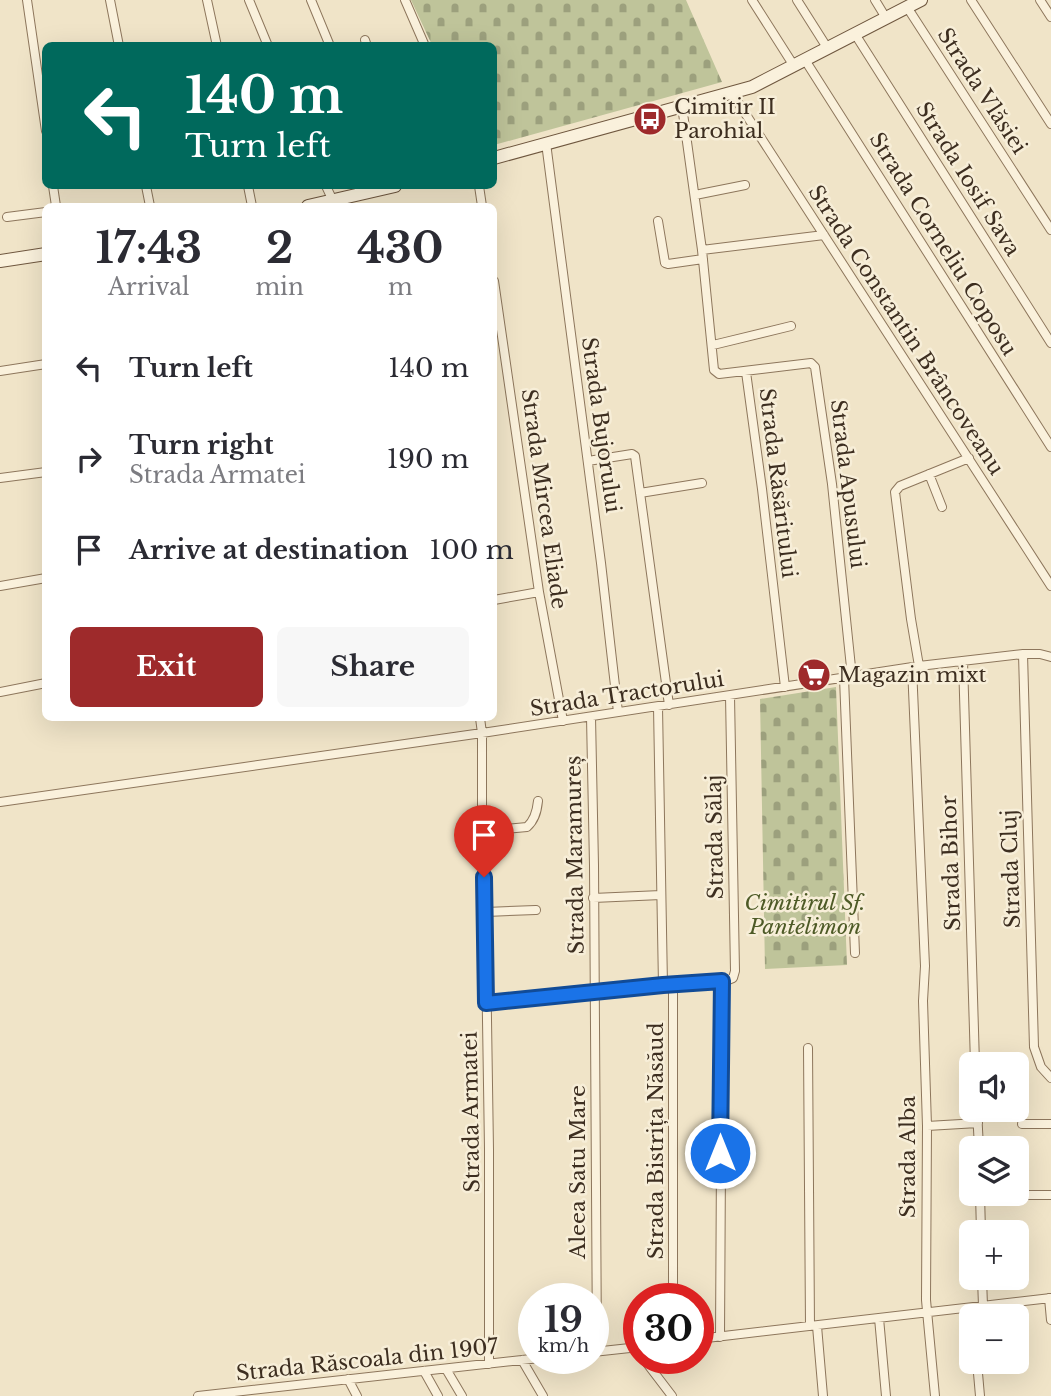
<!DOCTYPE html>
<html lang="en">
<head>
<meta charset="utf-8">
<style>
  :root { --surface:#fff; --page:#f7f7f7; --text:#2b2b33; --muted:#7c7c81; --accent:#9e2a2b }
  body { margin:0; font-family:"Libre Baskerville",serif; background:var(--page); color:var(--text); height:100vh; display:flex; flex-direction:column; font-size:26px; white-space:nowrap }
  * { box-sizing:border-box; margin:0 }
  p { font-size:23px; color:var(--muted) }
  .icon { flex:none; width:38px; height:38px; fill:none; stroke:currentColor; stroke-width:2; stroke-linecap:round; stroke-linejoin:round }
  .map { position:relative; flex:1; overflow:hidden }
  .details { position:absolute; left:42px; top:203px; width:455px; height:518px; display:flex; flex-direction:column; background:var(--surface); border-radius:10px; box-shadow:0 7px 28px #0002 }
  .details>* { flex:none }
  .top-card { position:absolute; left:42px; top:42px; width:455px; height:147px; border-radius:10px; box-shadow:0 7px 28px #0002; background:#00695c; color:#fff; overflow:hidden }
  .buttons { position:absolute; left:959px; top:1052px; display:grid; gap:14px }
  .buttons a { display:grid; place-items:center; width:70px; height:70px; border-radius:10px; background:var(--surface); box-shadow:0 7px 28px #0002; font-size:35px }
  .speed { position:absolute; left:518px; top:1283px; display:flex; gap:14px; font-size:35px; font-weight:700; text-align:center }
  .speed>* { display:grid; place-content:center; width:91px; height:91px; border-radius:50%; background:var(--surface); box-shadow:0 7px 28px #0002; line-height:1 }
  .speed small { font-size:18px; font-weight:400 }
  .speed .limit { border:10px solid #d22; background:#fff; color:#111 }
  .pin { position:absolute; display:grid; place-items:center; width:60px; height:60px; color:#fff; margin:-72px -30px; border-radius:50% 50% 50% 0; rotate:-45deg; box-shadow:0 0 7px #0007 }
  .pin .icon { rotate:45deg }
  .me { position:absolute; width:77px; margin:-38px; rotate:0deg; stroke-linejoin:round; filter:drop-shadow(0 0 5px #0008) }
  .turn { display:flex; align-items:center; gap:24px; height:147px; padding:0 28px; font-size:32px }
  .turn .icon { width:91px; height:91px; stroke-width:2.5 }
  .turn b { display:block; font-size:49px; line-height:60px }
  .eta { display:flex; justify-content:space-evenly; align-items:center; height:119px; text-align:center }
  .eta b { font-size:42px; font-weight:700; line-height:49px }
  .action { display:flex; gap:14px; margin-top:auto; padding:14px 28px }
  .action a { flex:1; height:80px; border-radius:10px; background:var(--accent); color:#fff; font-size:28px; font-weight:700; line-height:80px; text-align:center }
  .action a+a { background:var(--page); color:var(--text) }
  ul { padding:0; list-style:none }
  li { display:flex; align-items:center; gap:21px; height:91px; padding:0 28px }
  li div { flex:1 }
  li b { display:block; font-size:26px }
  li em { font-style:normal }
  .map>svg:first-child { display:block }
  .cemetery { fill:url(#cemetery-stones) }
  .lines { fill:none; stroke-linecap:round; stroke-linejoin:round }
  .street-casing { stroke:#8d765c; stroke-width:10 }
  .secondary-casing { stroke:#6f573f; stroke-width:14 }
  .street { stroke:#faf1dc; stroke-width:8 }
  .secondary { stroke:#faf1dc; stroke-width:12 }
  .route-casing { stroke:#114b97; stroke-width:18 }
  .route { stroke:#1a73e8; stroke-width:12 }
  .labels { text-anchor:middle; dominant-baseline:central; stroke-width:5; stroke-linejoin:round; paint-order:stroke }
  .street-label { font-size:21px; fill:#3d2e20; stroke:#f7eed8 }
  .poi-label { font-size:21px; fill:#3d2e20; stroke:#f7eed8; text-anchor:start }
  .park-label { font-size:21px; font-style:italic; fill:#4d5a26; stroke:#f7eed8 }
</style>
</head>
<body>
<div class="map">
<svg width="1051" height="1396" viewBox="0 0 1051 1396">
  <defs>
    <pattern id="cemetery-stones" width="16" height="16" patternUnits="userSpaceOnUse" patternTransform="scale(1.75)"><rect width="16" height="16" fill="#bfc49a"/><path d="M2 7V4a2 2 0 0 1 4 0v3zM10 15v-3a2 2 0 0 1 4 0v3z" fill="#9ca07d"/></pattern>
  </defs>
  <rect width="100%" height="100%" fill="#f0e4c8"/>
  <!-- cemetery -->
  <path class="cemetery" d="M411,0H686L722,82L494,145V46L432,45Z
    M836,687L847,965L765,969L760,699Z"/>
  <g class="lines">
    <defs>
      <path id="street" d="M27,0L46,131
        M110,0L119,46
        M207,0L217,46
        M249,0L268,46
        M311,0L330,46
        M405,0L425,46
        M752,0L794,66
        M797,0L828,49
        M875,0L886,18
        M971,0L1051,124
        M1040,0L1051,17
        M907,7L1051,230
        M855,34L1051,343
        M365,40L367,46
        M805,60L1051,447
        M732,93L1051,586
        M682,106L702,250L714,370L719,374L811,363L815,367L832,484L852,677
        M546,143L601,563L618,712
        M53,186L56,206
        M146,186L150,206
        M248,186L252,206
        M326,186L333,201
        M479,186L482,206
        M695,195L745,185
        M7,217L46,212
        M658,221L665,263L668,264L703,259
        M702,250L824,235
        M494,281L539,592L563,721
        M713,345L791,326
        M0,371L46,364
        M746,372L762,489L785,687
        M588,461L632,454L635,456L669,705
        M929,474L942,507
        M0,478L46,472
        M640,493L702,483
        M0,586L46,578
        M494,600L539,592
        M1023,654L1034,1047L1041,1067L1051,1078
        M963,661L975,1064
        M919,666L911,619L895,492L900,486L969,458
        M912,667L925,966L923,1001L927,1126L926,1300L935,1396
        M844,678L855,953
        M0,692L46,683
        M658,707L663,985
        M591,717L594,865L597,1351
        M480,718L482,733V831L485,891L489,1149V1364
        M0,802L482,733L919,666L1023,654H1040L1051,657
        M482,831L527,827C535,820 537,811 538,801
        M593,898L661,895
        M486,912L536,910
        M673,984V1298
        M487,1003L663,985L728,980L733,978L735,971L730,696
        M808,1048L810,1326
        M977,1110L979,1148
        M1022,1124H1051
        M927,1126L978,1123
        M980,1194L981,1232
        M1009,1195H1051
        M982,1278L983,1306
        M1049,1298L1051,1320
        M879,1318L886,1396
        M817,1326L823,1396
        M720,1337L722,981
        M698,1339L1051,1298
        M593,1352L639,1347
        M643,1358L672,1396
        M522,1360L543,1396
        M977,1362L980,1396
        M446,1369L462,1396
        M424,1371L438,1396
        M348,1379L357,1396
        M198,1396L540,1358"/>
      <path id="secondary" d="M494,158L752,87L921,0
        M308,206L395,186
        M0,261L46,254"/>
    </defs>
    <!-- street casing -->
    <use href="#street" class="street-casing"/>
    <!-- secondary casing -->
    <use href="#secondary" class="secondary-casing"/>
    <!-- street -->
    <use href="#street" class="street"/>
    <!-- secondary -->
    <use href="#secondary" class="secondary"/>
  </g>
  <g class="lines">
    <defs>
      <path id="route" d="M484,877L486,1003L663,985L722,981L720,1153"/>
    </defs>
    <!-- route casing -->
    <use href="#route" class="route-casing"/>
    <!-- route -->
    <use href="#route" class="route"/>
  </g>
  <!-- icons -->
  <defs>
    <symbol id="bus-disc" viewBox="-11 -11 22 22"><circle r="9.5" fill="#9e2a2b" stroke="#f7eed8"/><path d="M-5-6H5V4H4V6H2V4H-2V6H-4V4H-5ZM-3.5-4V0h7V-4ZM-3.5 1.2v1.5H-2V1.2ZM2 1.2v1.5H3.5V1.2Z" fill="#fff"/></symbol>
    <symbol id="supermarket-disc" viewBox="-11 -11 22 22"><circle r="9.5" fill="#9e2a2b" stroke="#f7eed8"/><path d="M-6-5.5h2.5l.6 2H6L4.5 2H-2.5L-4.4-4H-6ZM-1.5 3.2a1.3 1.3 0 1 0 .1 0ZM3 3.2a1.3 1.3 0 1 0 .1 0Z" fill="#fff"/></symbol>
  </defs>
  <g fill-rule="evenodd">
    <use href="#bus-disc" x="631" y="100" width="38" height="38"/>
    <use href="#supermarket-disc" x="795" y="656" width="38" height="38"/>
  </g>
  <g class="labels">
    <!-- street labels -->
    <g class="street-label">
      <text transform="translate(982 91) rotate(57)">Strada Vlăsiei</text>
      <text transform="translate(968 179) rotate(58)">Strada Iosif Sava</text>
      <text transform="translate(943 244) rotate(58)">Strada Corneliu Coposu</text>
      <text transform="translate(906 330) rotate(57)">Strada Constantin Brâncoveanu</text>
      <text transform="translate(601 425) rotate(82)">Strada Bujorului</text>
      <text transform="translate(778 483) rotate(83)">Strada Răsăritului</text>
      <text transform="translate(848 484) rotate(83)">Strada Apusului</text>
      <text transform="translate(544 499) rotate(82)">Strada Mircea Eliade</text>
      <text transform="translate(627 694) rotate(-9)">Strada Tractorului</text>
      <text transform="translate(715 837) rotate(-91)">Strada Sălaj</text>
      <text transform="translate(575 855) rotate(-91)">Strada Maramureș</text>
      <text transform="translate(951 863) rotate(-92)">Strada Bihor</text>
      <text transform="translate(1011 869) rotate(-92)">Strada Cluj</text>
      <text transform="translate(471 1112) rotate(-91)">Strada Armatei</text>
      <text transform="translate(656 1141) rotate(-90)">Strada Bistrița Năsăud</text>
      <text transform="translate(908 1157) rotate(-90)">Strada Alba</text>
      <text transform="translate(578 1172) rotate(-90)">Aleea Satu Mare</text>
      <text transform="translate(367 1360) rotate(-6)">Strada Răscoala din 1907</text>
    </g>
    <!-- poi labels -->
    <g class="poi-label">
      <text x="674" y="107">Cimitir II<tspan x="674" dy="24">Parohial</tspan></text>
      <text x="838" y="675">Magazin mixt</text>
    </g>
    <!-- park labels -->
    <g class="park-label">
      <text x="805" y="903">Cimitirul Sf.<tspan x="805" dy="24">Pantelimon</tspan></text>
    </g>
  </g>
</svg>
<div class="buttons">
<a><svg class="icon" aria-label="sound" viewBox="0 0 24 24"><path d="M4 9h4l5-4v14l-5-4H4zM17 9q2 3 0 6"/></svg></a>
<a><svg class="icon" aria-label="layers" viewBox="0 0 24 24"><path d="M12 4l9 5-9 5-9-5zM3 14l9 5 9-5"/></svg></a>
<a>+</a>
<a>−</a>
</div>
<div class="speed"><div>19<small>km/h</small></div><div class="limit">30</div></div>
<div class="pin" style="left:484px;top:877px;background:#d93025"><svg class="icon" aria-label="arrive" viewBox="0 0 24 24"><path d="M6 21V4h12l-3 4 3 4H6"/></svg></div>
<svg class="me" style="left:720px;top:1153px" viewBox="-20 -20 40 40"><circle r="17" fill="#1a73e8" stroke="#fff" stroke-width="3"/><path d="M0-11L8 9 0 5-8 9z" fill="#fff"/></svg>
<div class="top-card">
<div class="turn"><svg class="icon" aria-label="left" viewBox="0 0 24 24"><path d="M17 20v-9H6M10 6l-5 5 5 5"/></svg><div><b>140 m</b>Turn left</div></div>
</div>
<section class="details">
<div class="eta">
<div><b>17:43</b><p>Arrival</p></div>
<div><b>2</b><p>min</p></div>
<div><b>430</b><p>m</p></div>
</div>
<ul>
<li><svg class="icon" aria-label="left" viewBox="0 0 24 24"><path d="M17 20v-9H6M10 6l-5 5 5 5"/></svg><div><b>Turn left</b></div><em>140 m</em></li>
<li><svg class="icon" aria-label="right" viewBox="0 0 24 24"><path d="M7 20v-9h11M14 6l5 5-5 5"/></svg><div><b>Turn right</b><p>Strada Armatei</p></div><em>190 m</em></li>
<li><svg class="icon" aria-label="arrive" viewBox="0 0 24 24"><path d="M6 21V4h12l-3 4 3 4H6"/></svg><div><b>Arrive at destination</b></div><em>100 m</em></li>
</ul>
<div class="action"><a>Exit</a><a>Share</a></div>
</section>
</div>
</body>
</html>
